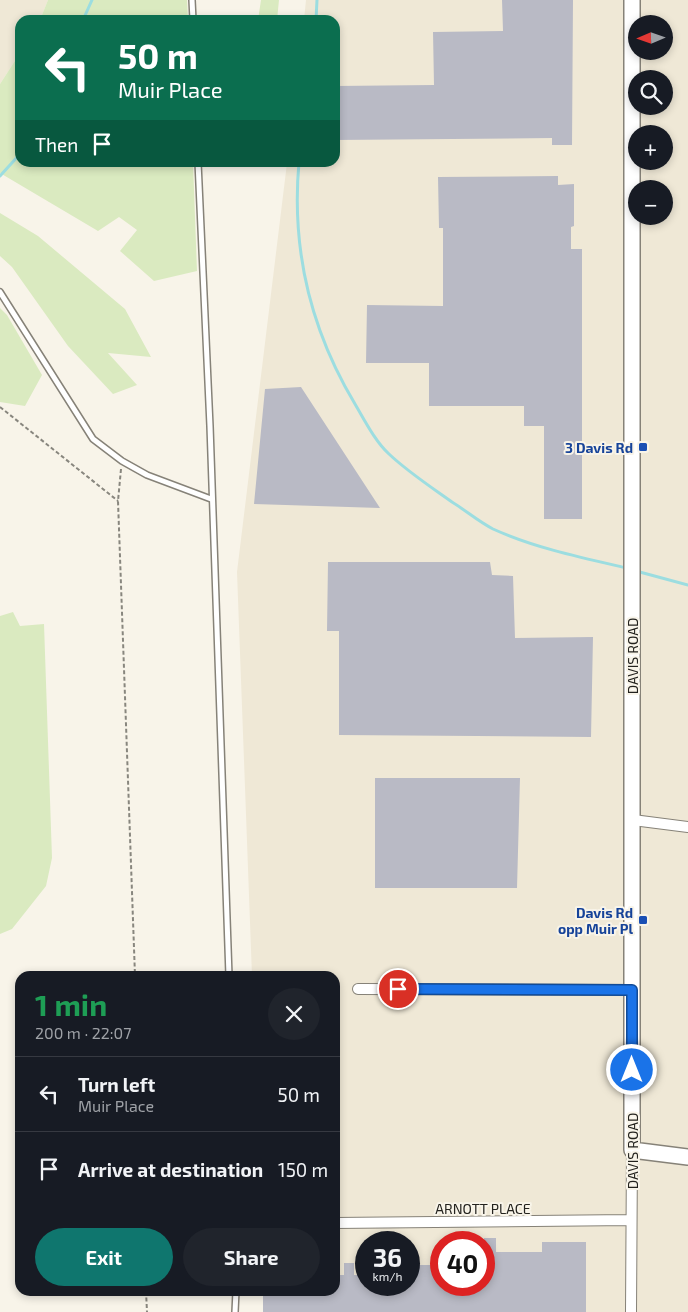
<!DOCTYPE html>
<html lang="en">
<head>
<meta charset="utf-8">
<style>
  :root { --surface:#171b24; --page:#20242c; --text:#f1f3f6; --muted:#9ea1a6; --line:#363941; --accent:#0f766e }
  body { margin:0; font-family:"Exo 2",sans-serif; background:var(--page); color:var(--text); height:100vh; display:flex; flex-direction:column; font-size:19px; white-space:nowrap }
  * { box-sizing:border-box; margin:0 }
  p { font-size:16px; color:var(--muted) }
  .icon { flex:none; width:28px; height:28px; fill:none; stroke:currentColor; stroke-width:2; stroke-linecap:round; stroke-linejoin:round }
  .map { position:relative; flex:1; overflow:hidden }
  .drawer { position:absolute; left:15px; top:971px; width:325px; height:325px; display:flex; flex-direction:column; background:var(--surface); border-radius:15px; box-shadow:0 2px 8px #0003 }
  .drawer>* { flex:none }
  .hud { position:absolute; left:15px; top:15px; width:325px; height:152px; border-radius:15px; box-shadow:0 2px 8px #0003; background:#0b6e4f; color:#fff; overflow:hidden }
  .needle { width:32px; rotate:268deg }
  .tools { position:absolute; left:628px; top:15px; display:grid; gap:10px }
  .tools a { display:grid; place-items:center; width:45px; height:45px; border-radius:50%; background:var(--surface); box-shadow:0 2px 8px #0003; font-size:25px }
  .speed { position:absolute; left:355px; top:1231px; display:flex; gap:10px; font-size:25px; font-weight:700; text-align:center }
  .speed>* { display:grid; place-content:center; width:65px; height:65px; border-radius:50%; background:var(--surface); box-shadow:0 2px 8px #0003; line-height:1 }
  .speed small { font-size:12px; font-weight:400 }
  .speed .limit { border:8px solid #d22; background:#fff; color:#111 }
  .pin { position:absolute; display:grid; place-items:center; width:42px; height:42px; color:#fff; margin:-21px; border:2px solid #fff; border-radius:50%; box-shadow:0 1px 5px #0007 }
  .me { position:absolute; width:55px; margin:-28px; rotate:0deg; stroke-linejoin:round; filter:drop-shadow(0 0 4px #0008) }
  .turn { display:flex; align-items:center; gap:18px; height:105px; padding:0 20px; font-size:22px }
  .turn .icon { width:65px; height:65px; stroke-width:2.5 }
  .turn b { display:block; font-size:35px; line-height:42px }
  .then { display:flex; align-items:center; height:48px; padding:0 20px; background:#0003; gap:10px; font-size:19px }
  .round { display:grid; place-items:center; flex:none; width:52px; height:52px; border-radius:26px; background:var(--page) }
  .head { display:flex; align-items:center; justify-content:space-between; height:85px; padding:0 20px }
  h1 { font-size:30px; font-weight:700; line-height:38px; color:#1e9e55 }
  .cta { display:flex; gap:10px; margin-top:auto; padding:10px 20px }
  .cta a { flex:1; height:58px; border-radius:30px; background:var(--accent); color:#fff; font-size:20px; font-weight:700; line-height:58px; text-align:center }
  .cta a+a { background:var(--page); color:var(--text) }
  ul { padding:0; list-style:none }
  li { display:flex; align-items:center; gap:15px; height:75px; padding:0 20px; border-top:1px solid var(--line) }
  li div { flex:1 }
  li b { display:block; font-size:19px }
  li em { font-style:normal }
  .map>svg:first-child { display:block }
  .built { fill:#efe8d6; fill-rule:evenodd }
  .green { fill:#daeac0 }
  .lines { fill:none; stroke-linecap:round; stroke-linejoin:round }
  .stream { stroke:#9cdde0; stroke-width:3 }
  .building { fill:#b9bac5 }
  .lane-casing { stroke:#868278; stroke-width:8 }
  .street-casing { stroke:#868278; stroke-width:12 }
  .secondary-casing { stroke:#868278; stroke-width:18 }
  .path { stroke:#88867e; stroke-width:2; stroke-dasharray:4 2.5; stroke-linecap:butt }
  .lane { stroke:#fff; stroke-width:5 }
  .street { stroke:#fff; stroke-width:10 }
  .secondary { stroke:#fff; stroke-width:15 }
  .route-casing { stroke:#114b97; stroke-width:12 }
  .route { stroke:#1a73e8; stroke-width:9 }
  .transit-dot { fill:#1a4fb4; stroke:#f8f4e9; stroke-width:2 }
  .labels { text-anchor:middle; dominant-baseline:central; stroke-width:4; stroke-linejoin:round; paint-order:stroke }
  .transit-label { font-size:14px; font-weight:bold; fill:#164399; stroke:#f8f4e9; text-anchor:end }
  .street-label { font-size:14px; fill:#23221e; stroke:#f8f4e9 }
</style>
</head>
<body>
<div class="map">
<svg width="688" height="1312" viewBox="0 0 688 1312">
  <rect width="100%" height="100%" fill="#f8f4e9"/>
  <!-- built -->
  <path class="built" d="M0,0H48L40,20H20V53L0,84Z
    M306,0H688V1312H265L335,1291V976H252L237,572L287,163L335,162V20H304ZM636,24H664V51H636ZM636,79H664V106H636ZM636,134H664V161H636ZM636,189H664V216H636ZM366,1242H409V1285H366ZM441,1242H484V1285H441Z"/>
  <!-- green -->
  <path class="green" d="M48,0H187L188,20H40Z
    M261,0H279L277,20H258Z
    M20,53V162L193,163L197,271L154,281L120,251L137,230L119,217L98,231L0,173V84Z
    M0,213L38,236L125,309L151,357L108,353L137,385L113,394L68,346L12,267L0,256Z
    M0,308L7,315L42,375L25,406L0,402Z
    M13,612L20,626L44,624L52,858L46,886L12,929L0,934V616Z"/>
  <g class="lines">
    <!-- stream -->
    <path class="stream" d="M83,20L92,0
      M316,20L317,0
      M299,162C291,250 310,329 355,404C365,421 375,441 389,454C408,472 431,487 452,502C465,510 479,522 493,529C535,548 583,558 627,568
      M0,176L20,154
      M636,571L688,585"/>
  </g>
  <!-- building -->
  <path class="building" d="M502,0H573L572,145H552V138L335,140V86L434,85L433,32L503,31Z
    M558,176V185L574,184V226L571,227V249H582V519H544V426H524V406H429V363H366L367,305L443,306V228H439L438,177Z
    M301,387L380,508L254,504L265,389Z
    M328,562H490L492,575L513,576L515,638L593,637L591,737L339,735V631H327Z
    M375,778H520L517,888H375Z
    M484,1238H496V1252H542V1242H586V1312H263V1291H335V1275H344V1263H354V1275H366V1285H409V1265H441V1285H484Z"/>
  <g class="lines">
    <defs>
      <path id="lane" d="M192,0L193,20
        M198,162L210,426L229,976
        M0,292L93,439L122,461L147,475L211,499
        M235,1312L236,1291"/>
      <path id="street" d="M633,820L688,827
        M358,989L632,990
        M335,1223L631,1220
        M631,1312L632,1150"/>
      <path id="secondary" d="M632,0V1150L688,1157"/>
    </defs>
    <!-- lane casing -->
    <use href="#lane" class="lane-casing"/>
    <!-- street casing -->
    <use href="#street" class="street-casing"/>
    <!-- secondary casing -->
    <use href="#secondary" class="secondary-casing"/>
    <!-- path -->
    <path class="path" d="M0,407L118,501
      M121,469L118,501L135,976
      M146,1291L147,1312"/>
    <!-- lane -->
    <use href="#lane" class="lane"/>
    <!-- street -->
    <use href="#street" class="street"/>
    <!-- secondary -->
    <use href="#secondary" class="secondary"/>
  </g>
  <g class="lines">
    <defs>
      <path id="route" d="M398,989L632,990V1070"/>
    </defs>
    <!-- route casing -->
    <use href="#route" class="route-casing"/>
    <!-- route -->
    <use href="#route" class="route"/>
  </g>
  <!-- markers -->
  <g class="transit-dot">
    <rect x="638" y="442" width="10" height="10" rx="2.5"/>
    <rect x="638" y="915" width="10" height="10" rx="2.5"/>
  </g>
  <g class="labels">
    <!-- transit labels -->
    <g class="transit-label">
      <text x="633" y="447">3 Davis Rd</text>
      <text x="633" y="912">Davis Rd<tspan x="633" dy="16">opp Muir Pl</tspan></text>
    </g>
    <!-- street labels -->
    <g class="street-label">
      <text transform="translate(632 656) rotate(-90)">DAVIS ROAD</text>
      <text transform="translate(632 1151) rotate(-90)">DAVIS ROAD</text>
      <text x="483" y="1208">ARNOTT PLACE</text>
    </g>
  </g>
</svg>
<div class="tools">
<a><svg class="needle" viewBox="-14 -14 28 28"><path d="M0-13l5 13h-10z" fill="#e53935"/><path d="M0 13l5-13h-10z" fill="#9ea1a6"/></svg></a>
<a><svg class="icon" aria-label="search" viewBox="0 0 24 24"><circle cx="10" cy="10" r="6"/><path d="M15 15l6 6"/></svg></a>
<a>+</a>
<a>−</a>
</div>
<div class="speed"><div>36<small>km/h</small></div><div class="limit">40</div></div>
<div class="pin" style="left:398px;top:989px;background:#d93025"><svg class="icon" aria-label="arrive" viewBox="0 0 24 24"><path d="M6 21V4h12l-3 4 3 4H6"/></svg></div>
<svg class="me" style="left:632px;top:1070px" viewBox="-20 -20 40 40"><circle r="17" fill="#1a73e8" stroke="#fff" stroke-width="3"/><path d="M0-11L8 9 0 5-8 9z" fill="#fff"/></svg>
<div class="hud">
<div class="turn"><svg class="icon" aria-label="left" viewBox="0 0 24 24"><path d="M17 20v-9H6M10 6l-5 5 5 5"/></svg><div><b>50 m</b>Muir Place</div></div>
<div class="then">Then<svg class="icon" aria-label="arrive" viewBox="0 0 24 24"><path d="M6 21V4h12l-3 4 3 4H6"/></svg></div>
</div>
<section class="drawer">
<div class="head"><div><h1>1 min</h1><p>200 m · 22:07</p></div><a class="round"><svg class="icon" aria-label="close" viewBox="0 0 24 24"><path d="M6 6l12 12M18 6L6 18"/></svg></a></div>
<ul>
<li><svg class="icon" aria-label="left" viewBox="0 0 24 24"><path d="M17 20v-9H6M10 6l-5 5 5 5"/></svg><div><b>Turn left</b><p>Muir Place</p></div><em>50 m</em></li>
<li><svg class="icon" aria-label="arrive" viewBox="0 0 24 24"><path d="M6 21V4h12l-3 4 3 4H6"/></svg><div><b>Arrive at destination</b></div><em>150 m</em></li>
</ul>
<div class="cta"><a>Exit</a><a>Share</a></div>
</section>
</div>
</body>
</html>
